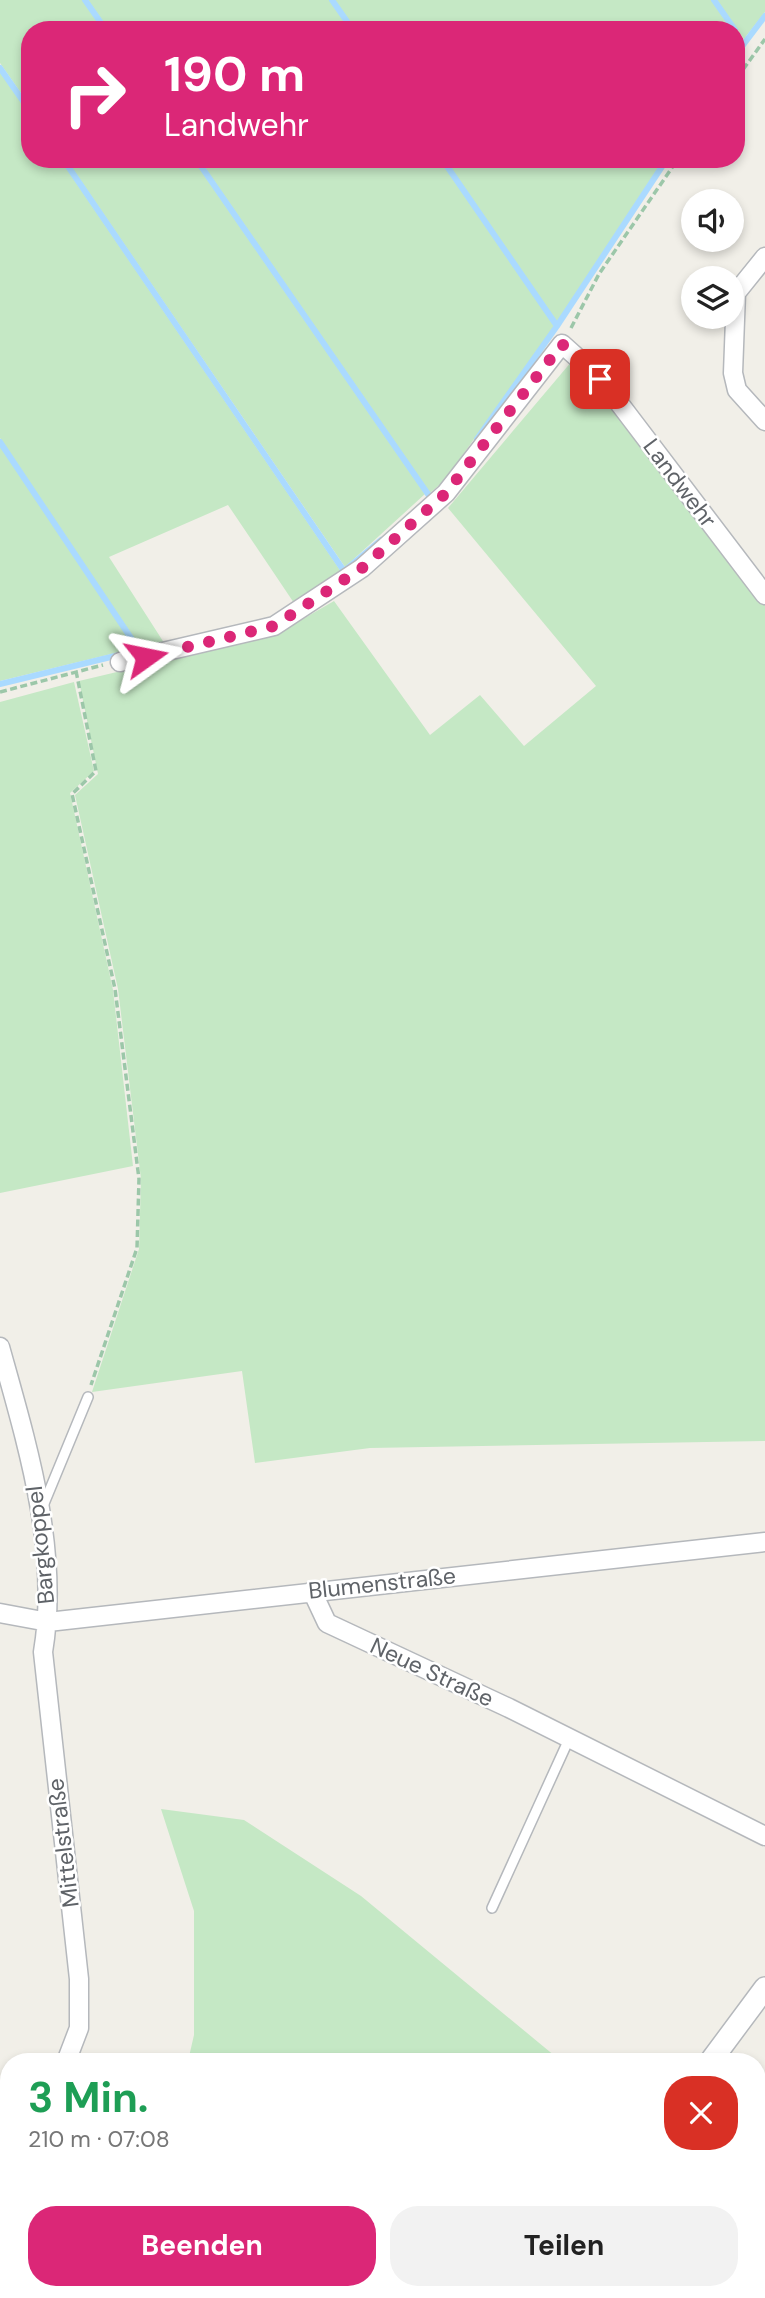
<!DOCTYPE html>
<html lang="de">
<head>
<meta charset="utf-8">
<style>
  :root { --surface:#fff; --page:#f2f2f2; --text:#222; --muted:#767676; --accent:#db2777 }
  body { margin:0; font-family:"DM Sans",sans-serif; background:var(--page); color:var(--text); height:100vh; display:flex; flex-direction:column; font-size:26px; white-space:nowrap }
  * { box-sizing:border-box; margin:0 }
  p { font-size:23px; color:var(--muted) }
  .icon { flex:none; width:38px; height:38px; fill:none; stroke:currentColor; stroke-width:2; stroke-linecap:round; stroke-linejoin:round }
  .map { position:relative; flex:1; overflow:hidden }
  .side { position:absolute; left:0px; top:2053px; width:766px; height:247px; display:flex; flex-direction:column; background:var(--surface); border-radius:28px 28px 0 0; box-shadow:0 4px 10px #0003 }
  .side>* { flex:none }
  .top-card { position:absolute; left:21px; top:21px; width:724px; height:147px; border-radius:28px; box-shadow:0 4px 10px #0003; background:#db2777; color:#fff; overflow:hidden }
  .tools { position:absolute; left:681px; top:189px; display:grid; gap:14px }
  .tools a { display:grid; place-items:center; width:63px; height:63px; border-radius:50%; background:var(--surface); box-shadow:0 4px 10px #0003; font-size:35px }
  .pin { position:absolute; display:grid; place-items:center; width:60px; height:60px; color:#fff; margin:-30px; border-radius:14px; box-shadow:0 4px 10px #0006 }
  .me { position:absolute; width:77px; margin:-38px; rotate:78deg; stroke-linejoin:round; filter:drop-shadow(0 0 5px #0008) }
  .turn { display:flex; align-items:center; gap:24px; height:147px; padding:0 28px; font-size:32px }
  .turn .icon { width:91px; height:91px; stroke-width:2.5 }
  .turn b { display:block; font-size:49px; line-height:60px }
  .round { display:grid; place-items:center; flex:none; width:74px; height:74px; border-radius:28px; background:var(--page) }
  .summary { display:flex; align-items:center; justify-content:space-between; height:119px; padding:0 28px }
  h1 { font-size:42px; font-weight:700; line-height:52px; color:#1e9e55 }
  .primary-button { display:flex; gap:14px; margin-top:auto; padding:14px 28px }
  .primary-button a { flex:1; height:80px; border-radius:28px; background:var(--accent); color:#fff; font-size:28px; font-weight:700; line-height:80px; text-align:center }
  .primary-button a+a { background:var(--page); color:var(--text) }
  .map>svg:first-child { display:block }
  .green { fill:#c5e8c5 }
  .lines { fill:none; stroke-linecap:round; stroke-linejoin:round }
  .stream { stroke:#aadaff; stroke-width:6 }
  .service-casing { stroke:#b5b8bc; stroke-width:12 }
  .minor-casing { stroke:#b5b8bc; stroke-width:21 }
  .tertiary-casing { stroke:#b5b8bc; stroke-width:24 }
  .path { stroke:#9cc7a9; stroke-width:3.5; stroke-dasharray:7 3.5; stroke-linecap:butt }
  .service { stroke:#fff; stroke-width:9 }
  .minor { stroke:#fff; stroke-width:18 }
  .tertiary { stroke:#fff; stroke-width:21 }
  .route { stroke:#db2777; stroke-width:12; stroke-dasharray:0 21.6 }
  .labels { text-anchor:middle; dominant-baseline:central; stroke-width:5; stroke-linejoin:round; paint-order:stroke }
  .street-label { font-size:23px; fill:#5f6368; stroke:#fff }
</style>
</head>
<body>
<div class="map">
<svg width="765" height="2298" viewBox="0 0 765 2298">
  <rect width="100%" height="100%" fill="#f1efe8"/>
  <!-- green -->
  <path class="green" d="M0,0H83L104,30H30V106L0,63Z
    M88,0H330L350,30H109Z
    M334,0H712L733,30H355Z
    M717,0H765V12L744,39Z
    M0,72L30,115V159H60L342,573L294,603L228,505L109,557L168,649L143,652L0,438Z
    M66,159H193L425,494L345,567Z
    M199,159H440L555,326L444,481L430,493Z
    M444,159H664L557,323Z
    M572,361L596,380L765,605V1441L370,1448L255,1463L242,1371L92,1392L139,1249L141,1179L118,989L75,795L98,774L79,681L277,634L334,601L430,735L480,695L524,746L596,686L448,508Z
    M0,445L136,648L0,681Z
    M74,682L94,771L70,793L113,990L133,1166L0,1193V702Z
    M161,1809L244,1820L361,1896L561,2061H188L194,2035V1911Z"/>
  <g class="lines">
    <!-- stream -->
    <path class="stream" d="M85,0L106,30
      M332,0L353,30
      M714,0L735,30
      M737,53L765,16
      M0,68L30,111
      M63,159L344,571L381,540
      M196,159L430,497
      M442,159L557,326
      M477,439L557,326L667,159
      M0,442L139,650L133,652
      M0,684L119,655"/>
    <defs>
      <path id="service" d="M43,1506L88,1397
        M492,1908L569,1739"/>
      <path id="minor" d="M765,257L736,293L733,373L737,390L765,421
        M120,662L274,626L362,568L446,493L562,344L600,378L765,595
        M0,1347C27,1444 60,1550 43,1652L79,1979V2028L66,2062
        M312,1591L327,1623L509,1708L765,1836
        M0,1613L48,1622L765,1542
        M70,2291L74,2298
        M546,2291L557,2298"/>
      <path id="tertiary" d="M710,2062L765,1988
        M495,2298L504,2291"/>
    </defs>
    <!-- service casing -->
    <use href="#service" class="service-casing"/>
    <!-- minor casing -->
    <use href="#minor" class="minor-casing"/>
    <!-- tertiary casing -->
    <use href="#tertiary" class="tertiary-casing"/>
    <!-- path -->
    <path class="path" d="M737,78L765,39
      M571,328L599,274L678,159
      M76,671L96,771L72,794L115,989L139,1179L137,1248L91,1385
      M0,692L103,665
      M758,2224L765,2240"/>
    <!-- service -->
    <use href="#service" class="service"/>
    <!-- minor -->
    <use href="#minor" class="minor"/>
    <!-- tertiary -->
    <use href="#tertiary" class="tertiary"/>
  </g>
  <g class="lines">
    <!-- route -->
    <path class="route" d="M146,657L274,626L362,568L446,493L562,344L600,379"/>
  </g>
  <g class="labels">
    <!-- street labels -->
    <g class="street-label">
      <text transform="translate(680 483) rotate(53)">Landwehr</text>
      <text transform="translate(40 1545) rotate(-96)">Bargkoppel</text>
      <text transform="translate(382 1583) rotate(-6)">Blumenstraße</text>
      <text transform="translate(432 1672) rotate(25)">Neue Straße</text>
      <text transform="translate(63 1843) rotate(-97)">Mittelstraße</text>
    </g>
  </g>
</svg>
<div class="tools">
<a><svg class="icon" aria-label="sound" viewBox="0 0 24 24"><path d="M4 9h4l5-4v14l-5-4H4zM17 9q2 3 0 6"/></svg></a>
<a><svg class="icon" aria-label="layers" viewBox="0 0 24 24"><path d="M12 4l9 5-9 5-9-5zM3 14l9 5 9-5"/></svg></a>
</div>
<div class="pin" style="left:600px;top:379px;background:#d93025"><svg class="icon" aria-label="arrive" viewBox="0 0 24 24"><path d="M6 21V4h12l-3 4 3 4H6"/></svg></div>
<svg class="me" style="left:146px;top:657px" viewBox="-20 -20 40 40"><path d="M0-17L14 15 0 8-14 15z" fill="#db2777" stroke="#fff" stroke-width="4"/></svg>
<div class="top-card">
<div class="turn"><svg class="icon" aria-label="right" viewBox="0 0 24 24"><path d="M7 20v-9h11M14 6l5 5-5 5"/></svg><div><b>190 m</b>Landwehr</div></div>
</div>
<section class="side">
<div class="summary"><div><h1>3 Min.</h1><p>210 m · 07:08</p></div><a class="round" style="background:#d93025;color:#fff"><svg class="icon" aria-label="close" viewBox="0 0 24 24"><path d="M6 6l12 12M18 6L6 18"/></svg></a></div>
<div class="primary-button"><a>Beenden</a><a>Teilen</a></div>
</section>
</div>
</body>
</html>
